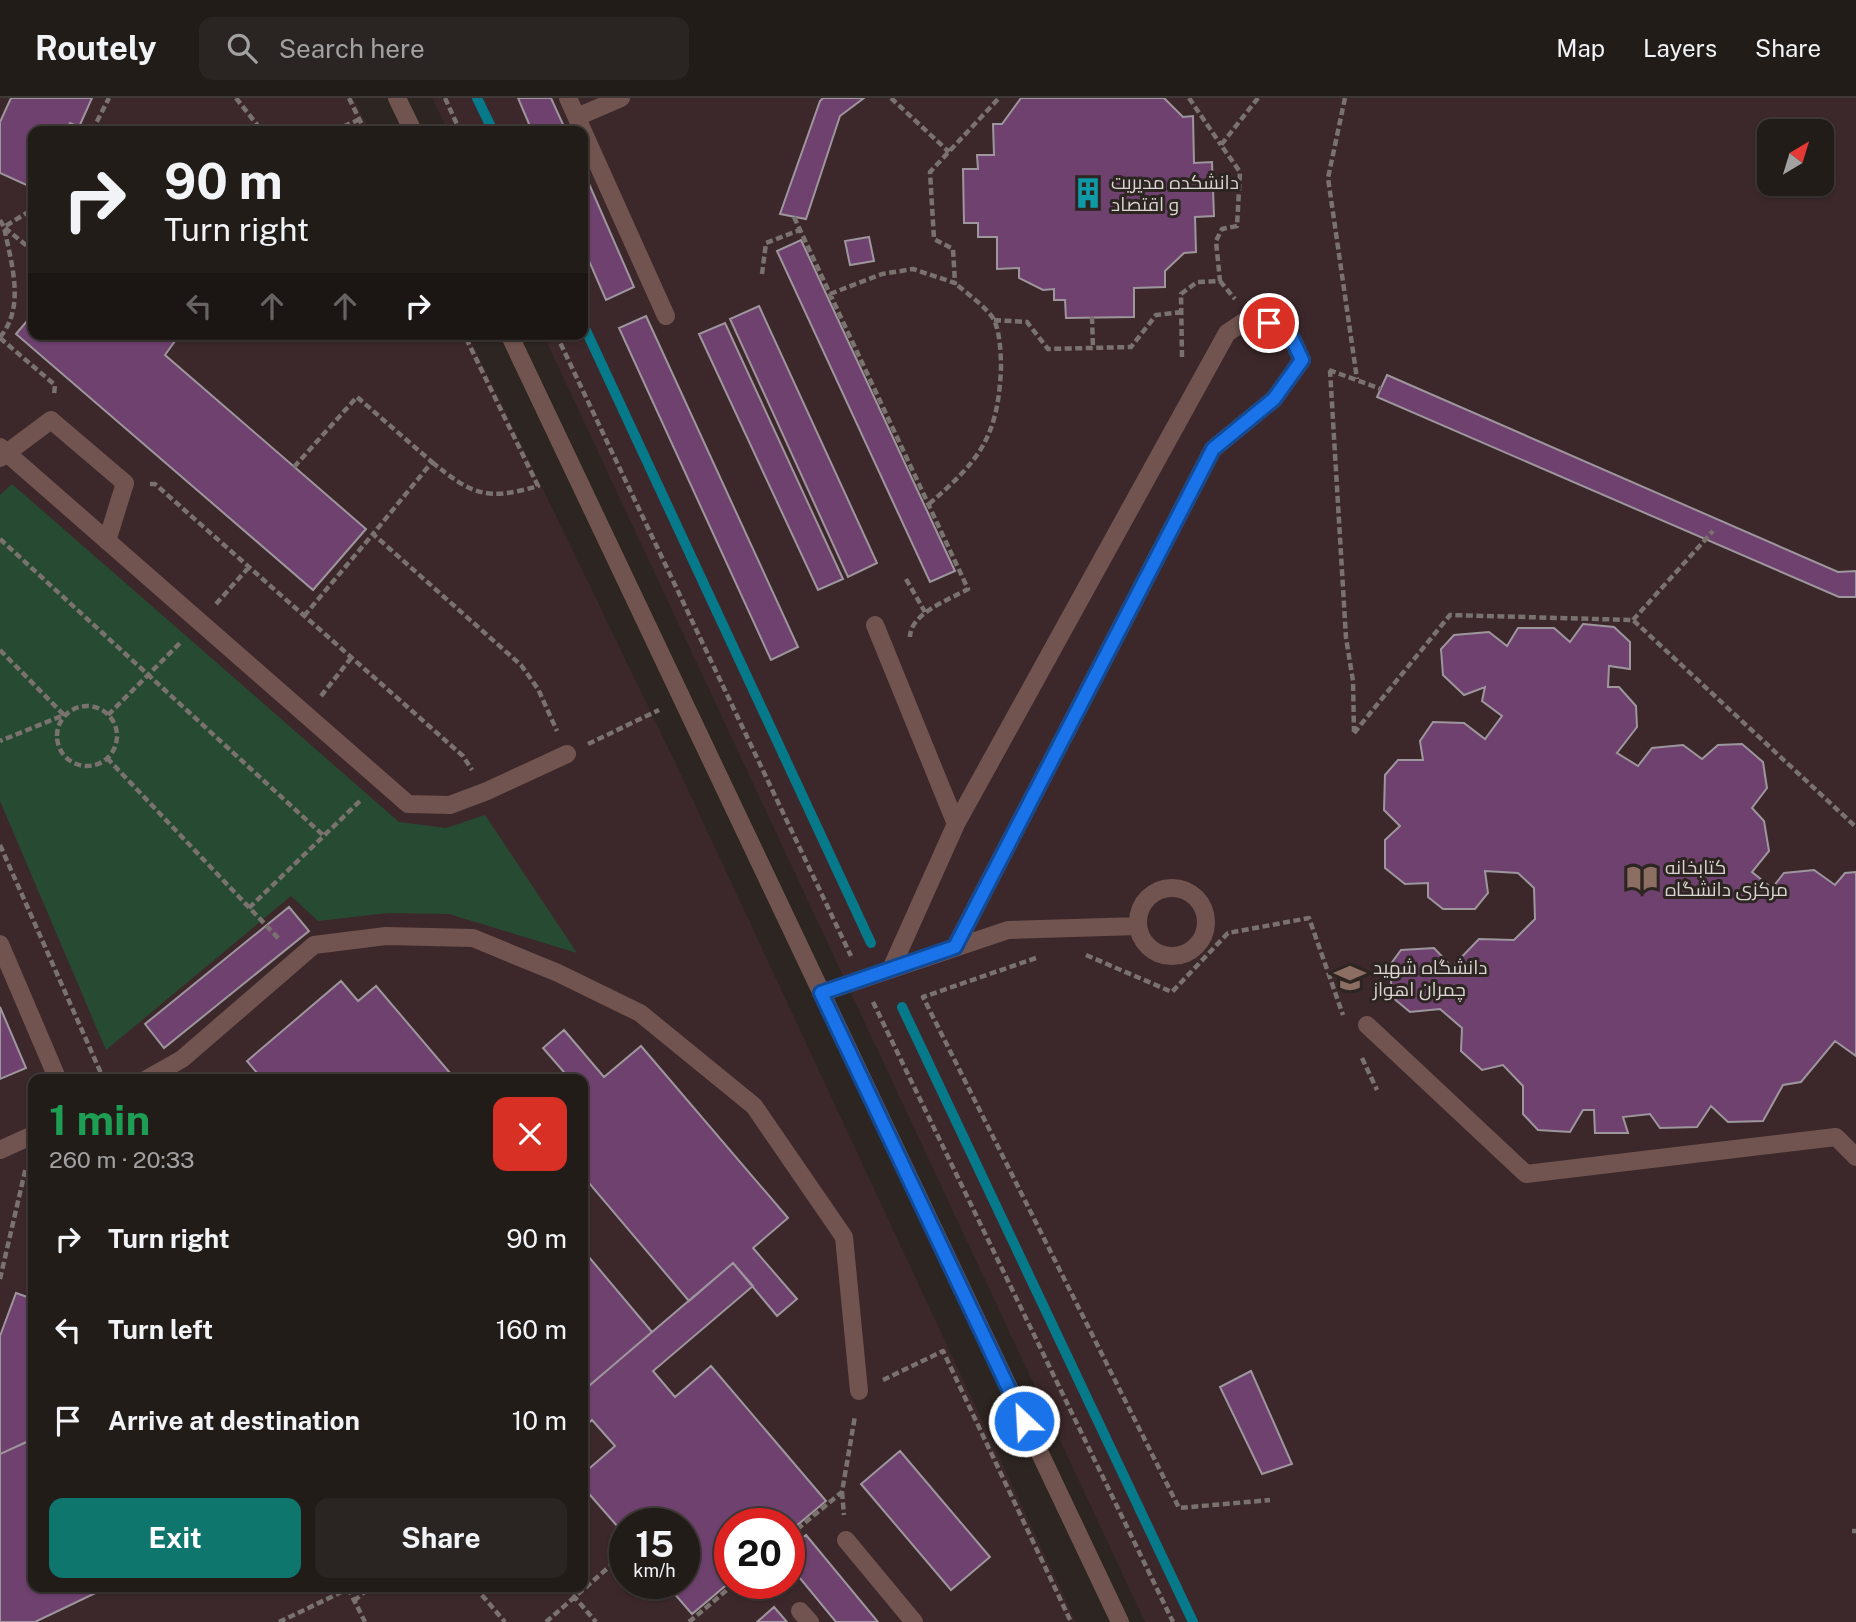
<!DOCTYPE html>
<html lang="en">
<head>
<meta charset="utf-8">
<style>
  :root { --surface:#221c19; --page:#2a2522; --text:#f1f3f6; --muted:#a2a1a2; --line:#3f3a38; --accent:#0f766e }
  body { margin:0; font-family:"Public Sans",Cairo,sans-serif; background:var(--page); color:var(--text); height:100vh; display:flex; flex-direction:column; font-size:26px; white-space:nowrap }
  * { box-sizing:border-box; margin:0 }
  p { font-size:23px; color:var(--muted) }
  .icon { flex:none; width:38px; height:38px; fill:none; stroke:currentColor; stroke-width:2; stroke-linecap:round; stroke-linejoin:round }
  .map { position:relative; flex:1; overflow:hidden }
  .sheet { position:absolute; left:28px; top:976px; width:560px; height:518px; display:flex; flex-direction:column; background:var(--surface); border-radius:14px; box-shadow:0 2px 5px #0004,0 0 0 2px var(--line) }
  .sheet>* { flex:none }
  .top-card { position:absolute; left:28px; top:28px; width:560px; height:214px; border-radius:14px; box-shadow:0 2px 5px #0004,0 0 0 2px var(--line); background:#221c19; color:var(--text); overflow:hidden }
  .needle { width:46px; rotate:38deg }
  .buttons { position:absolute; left:1757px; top:21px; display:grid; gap:14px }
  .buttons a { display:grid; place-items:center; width:77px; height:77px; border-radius:14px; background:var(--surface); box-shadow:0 2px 5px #0004,0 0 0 2px var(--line); font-size:35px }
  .speed { position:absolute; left:609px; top:1410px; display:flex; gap:14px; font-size:35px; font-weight:700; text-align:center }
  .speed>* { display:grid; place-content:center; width:91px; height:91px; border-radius:50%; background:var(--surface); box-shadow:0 2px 5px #0004,0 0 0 2px var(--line); line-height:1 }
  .speed small { font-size:18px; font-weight:400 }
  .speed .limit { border:10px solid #d22; background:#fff; color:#111 }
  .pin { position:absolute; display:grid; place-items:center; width:60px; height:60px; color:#fff; margin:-30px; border:4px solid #fff; border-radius:50%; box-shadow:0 2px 7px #0007 }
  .me { position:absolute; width:77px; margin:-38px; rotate:335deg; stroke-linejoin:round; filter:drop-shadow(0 0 5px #0008) }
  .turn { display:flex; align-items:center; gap:24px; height:147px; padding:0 21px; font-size:32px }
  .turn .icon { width:91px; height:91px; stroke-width:2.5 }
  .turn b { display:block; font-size:49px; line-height:60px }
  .lanes { display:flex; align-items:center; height:66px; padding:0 21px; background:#0003; justify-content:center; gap:35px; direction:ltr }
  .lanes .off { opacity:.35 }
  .round { display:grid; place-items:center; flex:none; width:74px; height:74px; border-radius:14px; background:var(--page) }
  .overview { display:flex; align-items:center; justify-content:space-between; height:119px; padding:0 21px }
  h1 { font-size:42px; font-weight:700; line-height:52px; color:#1e9e55 }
  .primary-button { display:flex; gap:14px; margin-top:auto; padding:14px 21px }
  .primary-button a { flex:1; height:80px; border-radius:14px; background:var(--accent); color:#fff; font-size:28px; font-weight:700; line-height:80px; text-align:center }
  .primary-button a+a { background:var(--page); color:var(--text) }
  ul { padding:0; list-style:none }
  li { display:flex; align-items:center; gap:21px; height:91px; padding:0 21px }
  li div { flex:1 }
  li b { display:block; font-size:26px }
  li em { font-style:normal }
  header { display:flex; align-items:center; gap:42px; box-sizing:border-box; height:98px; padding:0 35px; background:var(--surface); border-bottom:2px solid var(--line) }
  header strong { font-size:33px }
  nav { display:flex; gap:38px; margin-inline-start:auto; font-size:24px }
  .search { width:490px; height:63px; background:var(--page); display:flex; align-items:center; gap:18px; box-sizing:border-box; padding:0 24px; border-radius:14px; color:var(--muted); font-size:26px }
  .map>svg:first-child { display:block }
  .education { fill:#3c282a; fill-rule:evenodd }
  .green { fill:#274a33 }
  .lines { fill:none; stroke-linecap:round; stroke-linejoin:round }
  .stream { stroke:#06798a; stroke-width:10 }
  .building { fill:#6f416f; stroke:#9e969d; stroke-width:2 }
  .path { stroke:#79726e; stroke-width:4.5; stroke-dasharray:7 3.5; stroke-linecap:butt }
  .service { stroke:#71544f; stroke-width:18 }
  .route-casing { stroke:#114b97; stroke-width:18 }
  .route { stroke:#1a73e8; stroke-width:12 }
  .labels { text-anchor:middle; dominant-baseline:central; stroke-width:6; stroke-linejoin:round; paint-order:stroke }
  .poi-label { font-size:19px; fill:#dad4d2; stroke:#2d2521; text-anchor:start }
</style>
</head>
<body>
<header>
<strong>Routely</strong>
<div class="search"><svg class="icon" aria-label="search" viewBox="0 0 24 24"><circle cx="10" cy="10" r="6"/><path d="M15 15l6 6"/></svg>Search here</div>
<nav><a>Map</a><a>Layers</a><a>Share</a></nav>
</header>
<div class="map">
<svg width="1856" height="1524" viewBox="0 0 1856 1524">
  <rect width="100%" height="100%" fill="#2d2521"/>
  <!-- education -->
  <path class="education" d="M0,0H353L370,33H33V236H468L675,664L1076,1524H0ZM33,982H583V1489H33ZM625,1426H684V1486H625ZM730,1426H789V1486H730Z
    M432,0H1856V1524H1145L543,236H583V33H448ZM1769,33H1822V86H1769Z"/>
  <!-- green -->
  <path class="green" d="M12,386L399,724L446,730L485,717L577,855L449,816L388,815L318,823L291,798L106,952L0,703V397Z"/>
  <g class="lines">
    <!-- stream -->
    <path class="stream" d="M477,0L493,33
      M583,226L871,845
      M902,909L1193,1524"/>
  </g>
  <!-- building -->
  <path class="building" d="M11,0H92L79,29L70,25L66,33H33V90L0,75V24Z
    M518,0H551L566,33H532Z
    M823,0H864L840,18L806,121L780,116L820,3Z
    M1021,0H1164L1183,19L1193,18L1194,65L1212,64L1214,118L1195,119L1196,154L1184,155L1165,173V189L1134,190V219L1066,220L1065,202H1054V191L1043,192L1019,180V170L997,171V139H978V125H964L963,71H978L977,57H994L993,26H1002Z
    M583,72L634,189L606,202L583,149Z
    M869,139L874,163L850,167L845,143Z
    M801,142L955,473L930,484L777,153Z
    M759,208L877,465L848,479L730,221Z
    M33,216V236H180L165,257L366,431L313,492L16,236Z
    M646,218L798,549L771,562L619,230Z
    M725,225L843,481L818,492L699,236Z
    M1387,277L1838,474L1856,473V499H1839L1377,299Z
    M1583,526L1614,529L1630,544V571L1609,568L1608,589H1619L1636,608L1637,629L1617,655L1638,668L1652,650L1683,647L1702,661L1718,647L1742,646L1763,664L1767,690L1752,710L1764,723L1769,753L1752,774L1772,790L1784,775L1814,772L1835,787L1845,775L1856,774V958L1835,943L1801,984L1783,987L1763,1023L1728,1024L1711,1008L1697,1029L1660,1030L1650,1016L1623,1019L1628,1035H1595L1594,1012H1583L1570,1034L1538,1032L1523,1016V988L1503,967L1482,972L1461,953L1462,930L1440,911L1410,914L1392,899L1390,867L1401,852L1434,850L1452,869L1479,841L1514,842L1535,821L1534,790L1518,775L1485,773L1488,795L1475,811H1443L1428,799V785L1405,786L1385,770V742L1400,728L1384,712L1385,677L1398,662H1423L1420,643L1433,624L1464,625L1485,641L1502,618L1482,603L1485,589L1464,597L1443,577L1441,551L1454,537L1489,534L1507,548L1518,530H1554L1570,544Z
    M289,809L309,833L164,950L145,926Z
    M341,883L358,903L376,888L456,982H263L247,963Z
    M0,909L26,970L0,981Z
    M564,932L604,979L641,948L788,1120L753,1150L797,1201L777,1218L733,1165L689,1203L583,1078V982H554L564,974L543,950Z
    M583,1152L652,1234L583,1293Z
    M733,1165L753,1188L653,1273L675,1299L711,1268L826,1403L789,1434V1426H730V1484L692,1516L666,1486H684V1426H625V1437L583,1389V1376L615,1348L592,1322L583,1330V1293Z
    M16,1195L33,1201V1341L0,1356V1238Z
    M1251,1273L1292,1366L1262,1376L1220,1289Z
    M33,1341V1489H108L35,1524H0V1356Z
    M900,1353L990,1459L951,1492L861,1386Z
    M806,1437L878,1524H836L789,1467V1451Z
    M774,1509L787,1524H757Z"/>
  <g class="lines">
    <!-- path -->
    <path class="path" d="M236,0L262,33
      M349,0L365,33
      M445,0L460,33
      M891,0L949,54
      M1189,0L1221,47
      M1345,0L1328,80L1357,281
      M92,33L109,0
      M334,33L360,21
      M794,119L968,491C951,501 910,515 910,539
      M0,122L4,129L33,111
      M762,176L766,145L800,132
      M1220,183L1235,201
      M830,196L882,176L913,171L955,185L953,151L934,141L930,74L999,0
      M1092,219L1093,250
      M994,222L1027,224L1048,251L1131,249L1156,217L1181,214
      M556,236L851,858
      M0,239C26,209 11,164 4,129L33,153
      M0,240L55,287L54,297
      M1182,259L1181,196L1197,184L1220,183L1216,143L1222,131L1237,128L1240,74L1221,47L1258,0
      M1329,272L1381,291
      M1330,272L1346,540L1353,583L1354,634
      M432,364C472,397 487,403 538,388L464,236
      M294,369L357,299L432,364L373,436
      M150,386H155L463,658L472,672
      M929,406C980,362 998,339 1001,270C1001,257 1000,234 994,222C987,209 966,195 955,185
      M0,441L324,738
      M906,481L925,514
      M216,506L249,469
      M304,518L373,436L521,567L538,591L557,633
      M1633,522L1713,433
      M0,552L64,617L0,643
      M321,598L351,560
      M57 638a30 30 0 1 1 60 0a30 30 0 1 1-60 0Z
      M108,617L182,543
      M1354,635L1450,517L1633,522L1856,729
      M588,646L659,612
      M107,660L280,842
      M0,747L104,982
      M249,810L362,701
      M1086,857L1172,894L1228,835L1309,820L1343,917
      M1036,860L923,899L1179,1410L1270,1402
      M873,904L1173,1524
      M1362,960L1377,992
      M0,1181L26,1069
      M883,1282L943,1253L1071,1524
      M842,1394L844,1417
      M1852,1433H1856
      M789,1438L842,1394L855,1318
      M475,1489L505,1524
      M566,1489L596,1524
      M348,1490L365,1524
      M354,1503L370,1489
      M279,1524L348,1491
      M546,1524L625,1455
      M689,1524L734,1486"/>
    <!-- service -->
    <path class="service" d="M397,0L413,33
      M568,0L666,218
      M577,19L621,0
      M509,236L1120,1524
      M0,349L408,706L450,707L487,693L567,656
      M0,360L51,322L125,385L107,443
      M875,527L956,726
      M1138 824a34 34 0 1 1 68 0a34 34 0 1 1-68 0Z
      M0,846L58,982
      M891,871L956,726L1227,235L1251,219L1287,230L1302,262L1274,301L1213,351L955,849
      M821,895L1008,832L1138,828
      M1367,927L1526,1076L1836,1039L1856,1059
      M145,982L182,961L314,847L386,838L473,840L558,875L640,915L754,1008L844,1139L859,1293
      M0,1052L33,1037
      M846,1442L914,1524
      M800,1513L810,1524"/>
  </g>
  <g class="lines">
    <defs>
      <path id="route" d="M1024,1323L821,895L955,849L1213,351L1274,301L1302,262L1287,230L1269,225"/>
    </defs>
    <!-- route casing -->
    <use href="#route" class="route-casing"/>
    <!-- route -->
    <use href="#route" class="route"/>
  </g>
  <!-- icons -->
  <defs>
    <symbol id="building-bare" viewBox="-9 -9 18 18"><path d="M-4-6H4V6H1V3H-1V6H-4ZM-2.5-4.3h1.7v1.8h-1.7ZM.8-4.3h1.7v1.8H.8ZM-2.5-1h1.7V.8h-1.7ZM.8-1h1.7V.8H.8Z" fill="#0f9aa8" stroke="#2d2521" stroke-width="2.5" paint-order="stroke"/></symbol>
    <symbol id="library-bare" viewBox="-9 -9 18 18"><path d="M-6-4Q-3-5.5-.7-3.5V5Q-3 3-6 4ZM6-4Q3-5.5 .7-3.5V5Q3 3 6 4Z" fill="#8d6e63" stroke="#2d2521" stroke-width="2.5" paint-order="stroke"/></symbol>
    <symbol id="university-bare" viewBox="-9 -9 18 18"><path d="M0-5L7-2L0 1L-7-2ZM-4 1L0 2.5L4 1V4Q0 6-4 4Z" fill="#8d6e63" stroke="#2d2521" stroke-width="2.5" paint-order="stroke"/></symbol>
  </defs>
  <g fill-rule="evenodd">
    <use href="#building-bare" x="1066" y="73" width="44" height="44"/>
    <use href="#library-bare" x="1620" y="758" width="44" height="44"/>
    <use href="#university-bare" x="1328" y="858" width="44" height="44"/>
  </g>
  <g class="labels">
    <!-- poi labels -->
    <g class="poi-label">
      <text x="1111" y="84">دانشکده مدیریت<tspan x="1111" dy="22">و اقتصاد</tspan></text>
      <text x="1665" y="769">کتابخانه<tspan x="1665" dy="22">مرکزی دانشگاه</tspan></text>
      <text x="1373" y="869">دانشگاه شهید<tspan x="1373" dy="22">چمران اهواز</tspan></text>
    </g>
  </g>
</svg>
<div class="buttons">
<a><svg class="needle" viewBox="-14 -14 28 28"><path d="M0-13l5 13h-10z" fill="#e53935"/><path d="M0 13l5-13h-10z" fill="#a2a1a2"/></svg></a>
</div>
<div class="speed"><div>15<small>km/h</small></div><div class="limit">20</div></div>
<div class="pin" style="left:1269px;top:225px;background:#d93025"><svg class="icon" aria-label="arrive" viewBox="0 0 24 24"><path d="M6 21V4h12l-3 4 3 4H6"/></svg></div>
<svg class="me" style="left:1024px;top:1323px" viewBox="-20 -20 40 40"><circle r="17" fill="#1a73e8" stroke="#fff" stroke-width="3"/><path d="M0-11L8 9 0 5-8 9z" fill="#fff"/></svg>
<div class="top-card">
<div class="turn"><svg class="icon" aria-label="right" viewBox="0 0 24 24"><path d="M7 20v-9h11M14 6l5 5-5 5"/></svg><div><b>90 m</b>Turn right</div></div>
<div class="lanes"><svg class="icon off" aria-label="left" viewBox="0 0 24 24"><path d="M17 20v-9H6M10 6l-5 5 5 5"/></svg><svg class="icon off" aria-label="ahead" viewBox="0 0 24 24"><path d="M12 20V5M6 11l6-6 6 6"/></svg><svg class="icon off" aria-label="ahead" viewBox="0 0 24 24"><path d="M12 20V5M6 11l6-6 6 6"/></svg><svg class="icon" aria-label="right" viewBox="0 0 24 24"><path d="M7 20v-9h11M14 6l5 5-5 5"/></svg></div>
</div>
<section class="sheet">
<div class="overview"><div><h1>1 min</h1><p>260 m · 20:33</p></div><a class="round" style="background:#d93025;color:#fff"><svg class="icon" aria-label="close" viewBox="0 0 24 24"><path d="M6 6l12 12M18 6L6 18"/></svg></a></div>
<ul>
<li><svg class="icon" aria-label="right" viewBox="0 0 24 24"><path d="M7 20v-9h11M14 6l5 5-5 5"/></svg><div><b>Turn right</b></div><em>90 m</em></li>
<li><svg class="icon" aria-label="left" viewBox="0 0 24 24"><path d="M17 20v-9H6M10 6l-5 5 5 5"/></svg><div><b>Turn left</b></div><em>160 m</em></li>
<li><svg class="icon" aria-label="arrive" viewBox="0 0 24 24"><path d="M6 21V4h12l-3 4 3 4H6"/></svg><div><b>Arrive at destination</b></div><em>10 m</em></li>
</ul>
<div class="primary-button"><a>Exit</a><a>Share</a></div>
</section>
</div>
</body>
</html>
